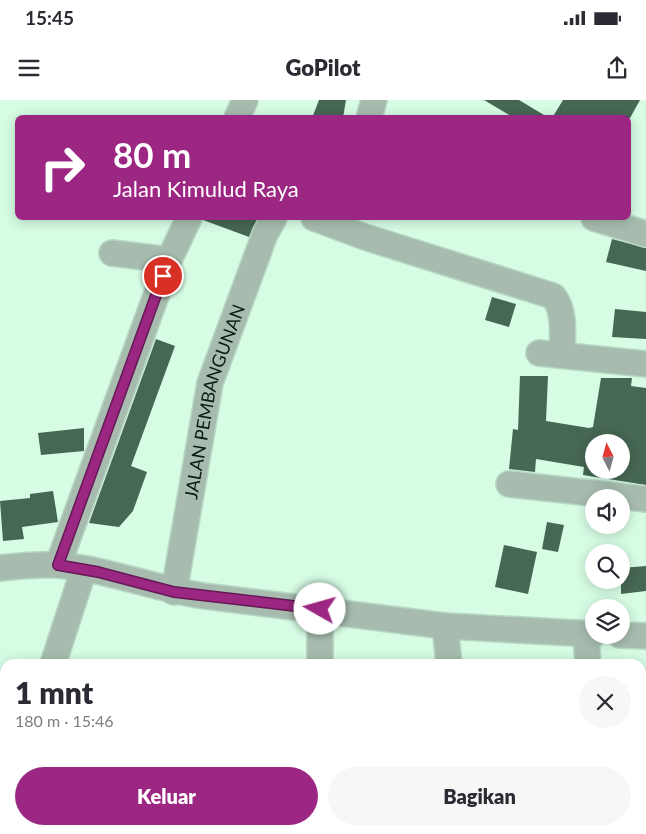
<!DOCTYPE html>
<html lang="id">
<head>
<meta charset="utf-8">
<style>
  :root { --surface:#fff; --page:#f7f7f7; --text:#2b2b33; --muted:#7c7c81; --accent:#9c2783 }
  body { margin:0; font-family:Lato,sans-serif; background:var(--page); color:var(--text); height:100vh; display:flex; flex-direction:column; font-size:19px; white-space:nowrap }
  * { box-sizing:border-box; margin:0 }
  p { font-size:16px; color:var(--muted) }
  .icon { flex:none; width:28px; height:28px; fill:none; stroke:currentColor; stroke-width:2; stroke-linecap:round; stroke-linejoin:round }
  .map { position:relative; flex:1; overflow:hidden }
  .panel { position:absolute; left:0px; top:559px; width:646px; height:176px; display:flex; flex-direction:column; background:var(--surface); border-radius:15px 15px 0 0; box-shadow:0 2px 12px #0003 }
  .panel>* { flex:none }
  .hud { position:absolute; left:15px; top:15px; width:616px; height:105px; border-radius:8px; box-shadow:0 2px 12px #0003; background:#9c2783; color:#fff; overflow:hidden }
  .needle { width:32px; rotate:354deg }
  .fabs { position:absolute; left:585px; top:334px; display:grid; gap:10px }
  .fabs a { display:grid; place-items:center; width:45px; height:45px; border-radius:50%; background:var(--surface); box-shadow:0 2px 12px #0003; font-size:25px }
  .pin { position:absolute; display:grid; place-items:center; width:42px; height:42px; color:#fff; margin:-21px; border:2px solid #fff; border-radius:50%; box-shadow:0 1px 5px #0007 }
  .me { position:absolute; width:55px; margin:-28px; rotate:277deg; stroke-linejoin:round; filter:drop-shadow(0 0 4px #0008) }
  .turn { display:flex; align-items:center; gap:18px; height:105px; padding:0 15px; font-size:22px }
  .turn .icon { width:65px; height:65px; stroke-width:2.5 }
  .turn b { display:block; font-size:35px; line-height:42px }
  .round { display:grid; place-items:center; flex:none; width:52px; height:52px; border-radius:26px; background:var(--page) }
  .summary { display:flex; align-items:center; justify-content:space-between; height:85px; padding:0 15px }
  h1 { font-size:30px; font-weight:800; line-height:38px }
  .cta { display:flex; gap:10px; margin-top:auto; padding:10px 15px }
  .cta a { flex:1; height:58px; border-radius:30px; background:var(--accent); color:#fff; font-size:20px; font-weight:800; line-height:58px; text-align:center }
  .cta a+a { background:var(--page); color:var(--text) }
  .status { display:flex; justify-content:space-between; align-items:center; height:35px; padding:0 25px; background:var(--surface); direction:ltr }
  .status svg { height:14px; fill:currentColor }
  header { display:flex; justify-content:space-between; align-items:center; height:65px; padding:0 15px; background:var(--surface); font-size:22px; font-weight:800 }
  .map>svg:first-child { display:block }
  .building { fill:#466753; fill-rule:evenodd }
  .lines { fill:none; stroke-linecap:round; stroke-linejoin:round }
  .minor-casing { stroke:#b6d8c3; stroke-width:28 }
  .minor { stroke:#a7bcaf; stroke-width:25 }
  .route-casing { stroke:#651955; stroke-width:12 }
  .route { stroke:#9c2783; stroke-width:9 }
  .labels { text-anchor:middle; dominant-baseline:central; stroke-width:5; stroke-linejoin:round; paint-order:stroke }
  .street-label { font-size:18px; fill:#0d1b13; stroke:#fff }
</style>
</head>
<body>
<div class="status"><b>15:45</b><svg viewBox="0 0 49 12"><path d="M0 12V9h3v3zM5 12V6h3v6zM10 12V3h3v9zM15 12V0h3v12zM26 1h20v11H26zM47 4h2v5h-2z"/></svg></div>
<header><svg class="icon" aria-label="menu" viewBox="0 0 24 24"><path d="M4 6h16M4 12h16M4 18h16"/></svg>GoPilot<svg class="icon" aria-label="share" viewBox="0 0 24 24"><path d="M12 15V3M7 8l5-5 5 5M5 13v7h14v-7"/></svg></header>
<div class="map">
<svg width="646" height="734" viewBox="0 0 646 734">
  <rect width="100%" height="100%" fill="#d6fce4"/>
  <!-- building -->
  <path class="building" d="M319,0H346L343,18H312Z
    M484,0H519L549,18H514Z
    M563,0H640L630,18H552Z
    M203,118H258L249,137L203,120Z
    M612,139L646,148V171L606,162Z
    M492,197L516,204L509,227L485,220Z
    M615,209L646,212V239L612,237Z
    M156,239L175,246L131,366L147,372L133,411L119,427L89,423Z
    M520,276H548L546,321L589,328L593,327L601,278H632L631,286L646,288V385L583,375L584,367L536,359L535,372L509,369L513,329L518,330ZM594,342H621V370H594Z
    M84,328V351L41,355L38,333Z
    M53,391L58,422L22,427L24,439L3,441L0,401L30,398V394Z
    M547,422L564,425L558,452L542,449Z
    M504,445L537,452L528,494L495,487Z
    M646,466V491L621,494V468Z"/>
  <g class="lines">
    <defs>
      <g id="minor">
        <path d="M237,18L245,0"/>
        <path d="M369,18L374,0"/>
        <path d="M314,118L365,137L553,196C566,211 562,237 562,255"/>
        <path d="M594,118L646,134"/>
        <path d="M112,153L169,160"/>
        <path d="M539,253L646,264"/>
        <path d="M509,384L646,399"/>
        <path d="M58,465L169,160L189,118"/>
        <path d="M0,468C19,466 38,464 58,465C107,469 155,489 204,496L445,526L594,534"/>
        <path id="s1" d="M174,492L210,283L265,134L274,118"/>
        <path d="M445,526L449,564"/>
        <path d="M586,534L588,564"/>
        <path d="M620,535L646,536"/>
        <path d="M53,564L84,469"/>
        <path d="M320,564V509"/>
        <path d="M0,725L5,709"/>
        <path d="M324,730V734"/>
        <path d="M462,730L463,734"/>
        <path d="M598,730V734"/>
      </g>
    </defs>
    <!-- minor casing -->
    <use href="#minor" class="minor-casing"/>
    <!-- minor -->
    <use href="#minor" class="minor"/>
  </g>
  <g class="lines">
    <defs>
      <path id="route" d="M163,176L58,465L98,472L174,492L320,509"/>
    </defs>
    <!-- route casing -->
    <use href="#route" class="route-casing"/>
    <!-- route -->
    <use href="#route" class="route"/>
  </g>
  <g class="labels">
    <!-- street labels -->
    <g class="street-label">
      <text stroke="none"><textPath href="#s1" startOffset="195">JALAN PEMBANGUNAN</textPath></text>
    </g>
  </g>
</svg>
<div class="fabs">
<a><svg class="needle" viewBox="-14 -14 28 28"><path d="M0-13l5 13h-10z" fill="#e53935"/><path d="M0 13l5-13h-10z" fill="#7c7c81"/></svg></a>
<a><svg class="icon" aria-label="sound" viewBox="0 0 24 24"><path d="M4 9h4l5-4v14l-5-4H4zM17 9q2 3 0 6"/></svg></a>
<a><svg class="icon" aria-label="search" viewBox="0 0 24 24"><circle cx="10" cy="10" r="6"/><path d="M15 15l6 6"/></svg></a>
<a><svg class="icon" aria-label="layers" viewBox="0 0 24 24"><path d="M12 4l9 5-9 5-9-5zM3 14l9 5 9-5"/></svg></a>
</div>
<div class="pin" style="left:163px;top:176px;background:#d93025"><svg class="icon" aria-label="arrive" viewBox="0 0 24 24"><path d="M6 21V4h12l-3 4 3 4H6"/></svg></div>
<svg class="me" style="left:320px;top:509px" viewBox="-20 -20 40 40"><circle r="19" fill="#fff"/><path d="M0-13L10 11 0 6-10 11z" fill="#9c2783"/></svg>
<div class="hud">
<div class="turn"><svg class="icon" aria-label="right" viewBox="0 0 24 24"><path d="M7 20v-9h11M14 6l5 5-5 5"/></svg><div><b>80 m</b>Jalan Kimulud Raya</div></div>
</div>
<section class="panel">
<div class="summary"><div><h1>1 mnt</h1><p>180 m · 15:46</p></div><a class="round"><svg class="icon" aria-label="close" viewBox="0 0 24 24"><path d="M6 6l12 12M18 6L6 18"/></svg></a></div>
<div class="cta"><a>Keluar</a><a>Bagikan</a></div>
</section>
</div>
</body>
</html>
